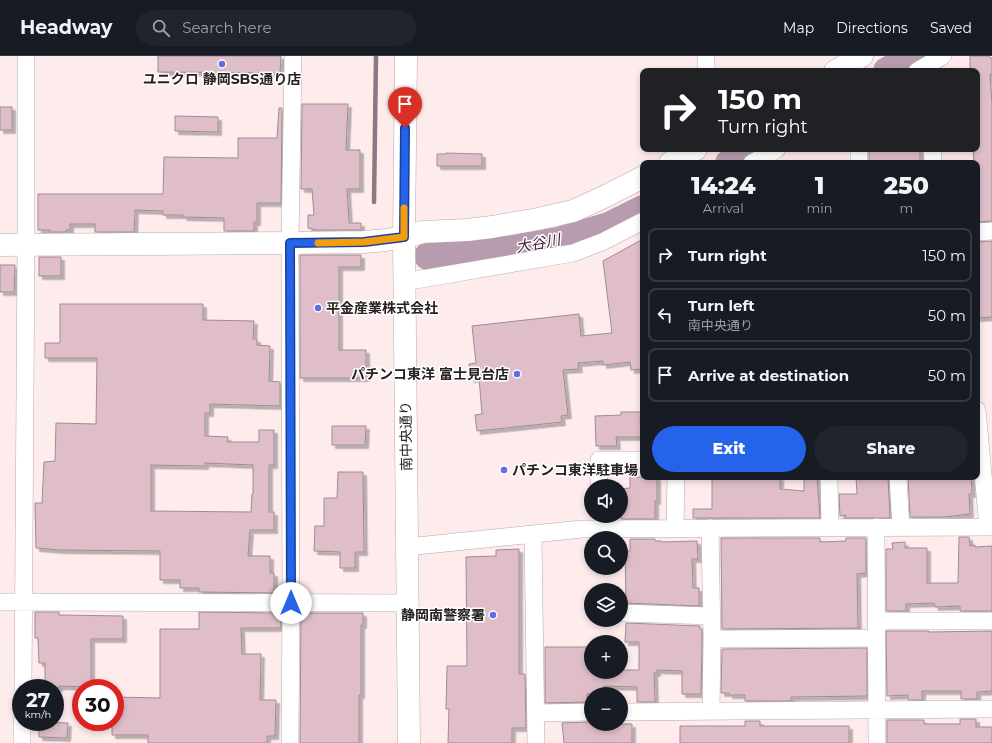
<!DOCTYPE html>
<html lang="en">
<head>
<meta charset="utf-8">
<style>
  :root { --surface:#171b24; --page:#20242c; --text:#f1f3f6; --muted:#9ea1a6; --line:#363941; --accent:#2563eb }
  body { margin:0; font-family:Montserrat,"Noto Sans JP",sans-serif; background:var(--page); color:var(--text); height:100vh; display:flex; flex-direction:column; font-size:15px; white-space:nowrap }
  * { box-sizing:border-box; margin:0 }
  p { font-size:13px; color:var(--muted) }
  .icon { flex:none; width:22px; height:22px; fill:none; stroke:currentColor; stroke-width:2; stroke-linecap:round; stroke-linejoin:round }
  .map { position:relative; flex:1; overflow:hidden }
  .sheet { position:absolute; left:640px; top:104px; width:340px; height:320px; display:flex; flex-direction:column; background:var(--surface); border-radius:8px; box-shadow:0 2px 6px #0003 }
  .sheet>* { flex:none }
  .top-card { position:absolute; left:640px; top:12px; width:340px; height:84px; border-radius:8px; box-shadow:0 2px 6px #0003; background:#202124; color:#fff; overflow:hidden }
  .tools { position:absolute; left:584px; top:423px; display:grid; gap:8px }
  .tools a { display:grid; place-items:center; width:44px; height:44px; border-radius:50%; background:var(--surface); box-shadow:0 2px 6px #0003; font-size:20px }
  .speed { position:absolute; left:12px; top:623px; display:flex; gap:8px; font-size:20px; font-weight:700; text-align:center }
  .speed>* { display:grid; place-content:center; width:52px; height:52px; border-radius:50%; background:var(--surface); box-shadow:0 2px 6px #0003; line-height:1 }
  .speed small { font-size:10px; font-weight:400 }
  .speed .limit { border:6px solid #d22; background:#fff; color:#111 }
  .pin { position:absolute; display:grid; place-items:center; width:34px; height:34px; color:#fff; margin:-41px -17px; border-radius:50% 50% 50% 0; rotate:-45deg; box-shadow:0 0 4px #0007 }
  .pin .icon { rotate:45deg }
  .me { position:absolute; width:44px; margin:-22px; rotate:0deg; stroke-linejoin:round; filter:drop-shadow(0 0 3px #0008) }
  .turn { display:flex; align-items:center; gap:14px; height:84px; padding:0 12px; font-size:18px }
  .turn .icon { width:52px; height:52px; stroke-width:2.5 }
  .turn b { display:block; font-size:28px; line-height:34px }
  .eta { display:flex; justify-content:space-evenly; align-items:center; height:68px; text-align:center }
  .eta b { font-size:24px; font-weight:800; line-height:28px }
  .cta { display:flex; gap:8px; margin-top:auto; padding:8px 12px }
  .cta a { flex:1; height:46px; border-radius:24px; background:var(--accent); color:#fff; font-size:16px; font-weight:800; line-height:46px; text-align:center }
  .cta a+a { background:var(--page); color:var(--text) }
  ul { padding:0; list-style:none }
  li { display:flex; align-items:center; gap:12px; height:54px; margin:0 8px 6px; padding:0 4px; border:2px solid var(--line); border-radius:8px }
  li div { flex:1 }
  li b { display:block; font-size:15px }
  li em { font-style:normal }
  header { display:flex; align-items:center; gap:24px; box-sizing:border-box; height:56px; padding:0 20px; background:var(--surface); border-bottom:1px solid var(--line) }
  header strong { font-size:19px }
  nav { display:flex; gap:22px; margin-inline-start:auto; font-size:14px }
  .search { width:280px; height:36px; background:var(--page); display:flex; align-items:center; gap:10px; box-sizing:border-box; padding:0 14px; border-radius:22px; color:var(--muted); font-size:15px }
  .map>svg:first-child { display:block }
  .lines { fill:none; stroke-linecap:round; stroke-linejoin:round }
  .stream { stroke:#8c7784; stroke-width:4.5 }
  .river { stroke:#b79caf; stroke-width:28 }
  .building { fill:#dfbec9; stroke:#9c8d92; fill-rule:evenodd; filter:url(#shadow) }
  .street-casing { stroke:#b9a9a9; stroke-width:18 }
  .secondary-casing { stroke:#b9a9a9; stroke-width:23 }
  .street { stroke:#fff; stroke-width:17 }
  .secondary { stroke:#fff; stroke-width:22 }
  .route-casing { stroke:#184099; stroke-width:10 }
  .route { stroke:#2563eb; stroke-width:7 }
  .slow { stroke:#f59e0b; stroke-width:7 }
  .poi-dot { fill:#606de5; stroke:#fefefe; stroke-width:1.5 }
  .labels { text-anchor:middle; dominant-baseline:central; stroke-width:3; stroke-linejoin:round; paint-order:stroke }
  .poi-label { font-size:14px; font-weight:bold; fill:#272121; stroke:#fefefe; text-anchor:start }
  .street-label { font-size:14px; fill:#272121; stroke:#fefefe }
  .water-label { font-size:15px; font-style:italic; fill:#482341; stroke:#fefefe }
</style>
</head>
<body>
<header>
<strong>Headway</strong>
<div class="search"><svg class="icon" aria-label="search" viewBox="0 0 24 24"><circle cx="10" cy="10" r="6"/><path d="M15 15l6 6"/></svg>Search here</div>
<nav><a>Map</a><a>Directions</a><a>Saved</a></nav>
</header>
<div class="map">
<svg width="992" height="687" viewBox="0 0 992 687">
  <defs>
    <filter id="shadow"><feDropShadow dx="3.5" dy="3.5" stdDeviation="0" flood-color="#0004"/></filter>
  </defs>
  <rect width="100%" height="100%" fill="#feeced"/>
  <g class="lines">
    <!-- stream -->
    <path class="stream" d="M374,146L376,0"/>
    <!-- river -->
    <path class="river" d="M887,15L914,0
      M729,107L753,93
      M428,200L480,196L559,185L609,170L643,153"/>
  </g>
  <!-- building -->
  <path class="building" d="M158,0H281L280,17L158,16Z
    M970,0H989L990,2H992V18H990L992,48V165L977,166V107H974L973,93H977V15H970Z
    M302,48H348L346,94H360V133H347L349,167H361V174H317L308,172V159H314L312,133H301Z
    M0,51H12V74H0Z
    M279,52H282L281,147H257V166H254V175H224V162L183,161V159H163V155L135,154L134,176H95V168H70V174H66V176H50V174H38V138H163L164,101L238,102V82H277Z
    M175,60L218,61V76L175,75Z
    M869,93H920V107H869Z
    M446,97L482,98V110H437V98H446Z
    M643,183V313L631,314L630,306L603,309V305L578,307L579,313L563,314L568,359L561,360L562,366L477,375L475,359L482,358L479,322L471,323L469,308L476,307L472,270L579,258L581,280L612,277L603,205Z
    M992,185V261L977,262V186Z
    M300,199H361V211H339V294H366V322H300Z
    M39,201H61V220H39Z
    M0,209H15L14,236H0Z
    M60,248H203V264L254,265L253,283H257V289L270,290L269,325L280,326V350L210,348V357H205V380L228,381L227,386H259V374H274V409H269V456H274V474H250L248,500H270V517H274V537L199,536V532H180V524H160V495L60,494L36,492L35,447H42L44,406L55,405L56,367L96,368L97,302H45V287H60ZM205,407L253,409V438H252L251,456L151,455V409L205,410Z
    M621,356H641L640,364H643V381H616L617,390H596L595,360L621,359Z
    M332,370H366L365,389H332Z
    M338,416H363L364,496H355V512H340V496L314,495L315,470H324V442H337Z
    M630,421H657V445H655V463H621V433L630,432Z
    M745,421H780V433L804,435V421H817L820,462H693V453H712V423Z
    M856,421H888L890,462H846V459L840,460L839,438H857Z
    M908,421H971L972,438H969L970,458L943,461H910Z
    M959,481H969L970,490L975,489V491L992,490V555H960V550L935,551L934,547L906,548V555H886V493H893L892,487L905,486V492H927V527H958Z
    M721,482H820V486L846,485V482H866V517L857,518L858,572L722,573Z
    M630,483H655V485H662V486L697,485L698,503H692L693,532H699V550L626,547L625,495H630Z
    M519,493V618H525L526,672H512V687H448L449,653H446L447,610H467L466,501L496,500V494Z
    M35,556H59V559L123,560V583H91V631L59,630V632H45V607H39L38,582H35Z
    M199,556L274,557V560H281V572H241L242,598H261L260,644H276L275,680H267V687H148V679H112V666H115V641L160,642V573H199Z
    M301,557H363V569H361V639H359V687H300Z
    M626,567L700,570V573H702V583L701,638H682V615L657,614V617H654L655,646H637V631L604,630V638H587V646L545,647V591H591V616H621V614H639V586H625Z
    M886,575H929V576L992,575V635L977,636V643H961V635H922V644H908V639L887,640Z
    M867,592V640L791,641V645H745V639H729V637H721L722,593Z
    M960,663H976V671H992V687H887V664H924V668H960Z
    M745,665H760V670H849V687H680V670H745Z
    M39,666L68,667L67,682L39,681Z
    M588,666L591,667V668H632V687H564L562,667Z"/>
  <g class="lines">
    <defs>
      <path id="street" d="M706,0V15
        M917,15L943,0
        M859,93V107
        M932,93L933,107
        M752,107L777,93
        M977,176L992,175
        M404,226L573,197L602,186L643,165
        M977,354L988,471
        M829,421L830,471
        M898,421L901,471
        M599,430V404H643
        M876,471L877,687
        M675,472L676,421
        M710,472L712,583L711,655
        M533,479L536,687
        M407,491L582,473L992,471
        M0,546L408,547
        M622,557L711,560
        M877,565H992
        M712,583L876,582
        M23,632L26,189V0
        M621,656L992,653
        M536,657L591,656
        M22,687V666
        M290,687L291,547L290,187L293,0"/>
      <path id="secondary" d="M406,0L404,181L409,687
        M835,15L862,0
        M670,107L696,93
        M0,189L290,187L364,186L386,184L404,181L423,176L467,174L492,171L538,163L573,155L604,141L643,121"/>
    </defs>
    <!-- street casing -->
    <use href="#street" class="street-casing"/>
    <!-- secondary casing -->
    <use href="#secondary" class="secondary-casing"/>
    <!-- street -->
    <use href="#street" class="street"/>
    <!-- secondary -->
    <use href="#secondary" class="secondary"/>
  </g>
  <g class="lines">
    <defs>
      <path id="route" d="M291,547L290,187L364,186L404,181L405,72"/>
    </defs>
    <!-- route casing -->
    <use href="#route" class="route-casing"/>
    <!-- route -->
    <use href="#route" class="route"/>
    <!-- slow -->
    <path class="slow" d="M318,187L364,186L404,181V152"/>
  </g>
  <!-- markers -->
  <g class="poi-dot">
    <circle cx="222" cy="8" r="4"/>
    <circle cx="318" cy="252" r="4"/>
    <circle cx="517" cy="318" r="4"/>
    <circle cx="504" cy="414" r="4"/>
    <circle cx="493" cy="559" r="4"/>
  </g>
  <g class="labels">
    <!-- poi labels -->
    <g class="poi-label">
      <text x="222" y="23" text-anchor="middle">ユニクロ 静岡SBS通り店</text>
      <text x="326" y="252">平金産業株式会社</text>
      <text x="509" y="318" text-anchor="end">パチンコ東洋 富士見台店</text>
      <text x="512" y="414">パチンコ東洋駐車場</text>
      <text x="485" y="559" text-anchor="end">静岡南警察署</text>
    </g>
    <!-- street labels -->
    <g class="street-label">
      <text transform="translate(406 380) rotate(-91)">南中央通り</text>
    </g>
    <!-- water labels -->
    <g class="water-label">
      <text transform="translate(538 187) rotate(-10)">大谷川</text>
    </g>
  </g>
</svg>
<div class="tools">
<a><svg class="icon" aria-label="sound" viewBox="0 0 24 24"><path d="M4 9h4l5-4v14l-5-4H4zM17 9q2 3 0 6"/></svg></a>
<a><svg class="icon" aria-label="search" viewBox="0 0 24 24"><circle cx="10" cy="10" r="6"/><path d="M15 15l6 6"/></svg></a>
<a><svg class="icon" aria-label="layers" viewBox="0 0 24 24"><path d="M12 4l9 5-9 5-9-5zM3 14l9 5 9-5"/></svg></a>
<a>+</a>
<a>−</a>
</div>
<div class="speed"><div>27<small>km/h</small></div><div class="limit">30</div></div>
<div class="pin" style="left:405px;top:72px;background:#d93025"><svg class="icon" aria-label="arrive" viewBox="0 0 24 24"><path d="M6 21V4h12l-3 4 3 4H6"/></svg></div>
<svg class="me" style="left:291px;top:547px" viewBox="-20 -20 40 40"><circle r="19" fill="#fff"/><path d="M0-13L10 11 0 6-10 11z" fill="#2563eb"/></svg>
<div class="top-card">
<div class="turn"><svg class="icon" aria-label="right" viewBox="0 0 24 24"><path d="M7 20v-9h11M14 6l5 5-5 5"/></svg><div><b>150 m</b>Turn right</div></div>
</div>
<section class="sheet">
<div class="eta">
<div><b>14:24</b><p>Arrival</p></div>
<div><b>1</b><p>min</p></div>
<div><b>250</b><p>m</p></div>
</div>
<ul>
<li><svg class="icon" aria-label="right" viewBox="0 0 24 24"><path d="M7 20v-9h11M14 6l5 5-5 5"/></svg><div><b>Turn right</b></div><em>150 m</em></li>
<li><svg class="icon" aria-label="left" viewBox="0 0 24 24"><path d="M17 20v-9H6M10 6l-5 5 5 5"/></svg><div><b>Turn left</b><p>南中央通り</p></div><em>50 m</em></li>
<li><svg class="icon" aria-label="arrive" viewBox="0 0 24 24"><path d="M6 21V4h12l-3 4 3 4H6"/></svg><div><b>Arrive at destination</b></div><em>50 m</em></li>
</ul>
<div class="cta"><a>Exit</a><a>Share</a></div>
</section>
</div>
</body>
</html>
